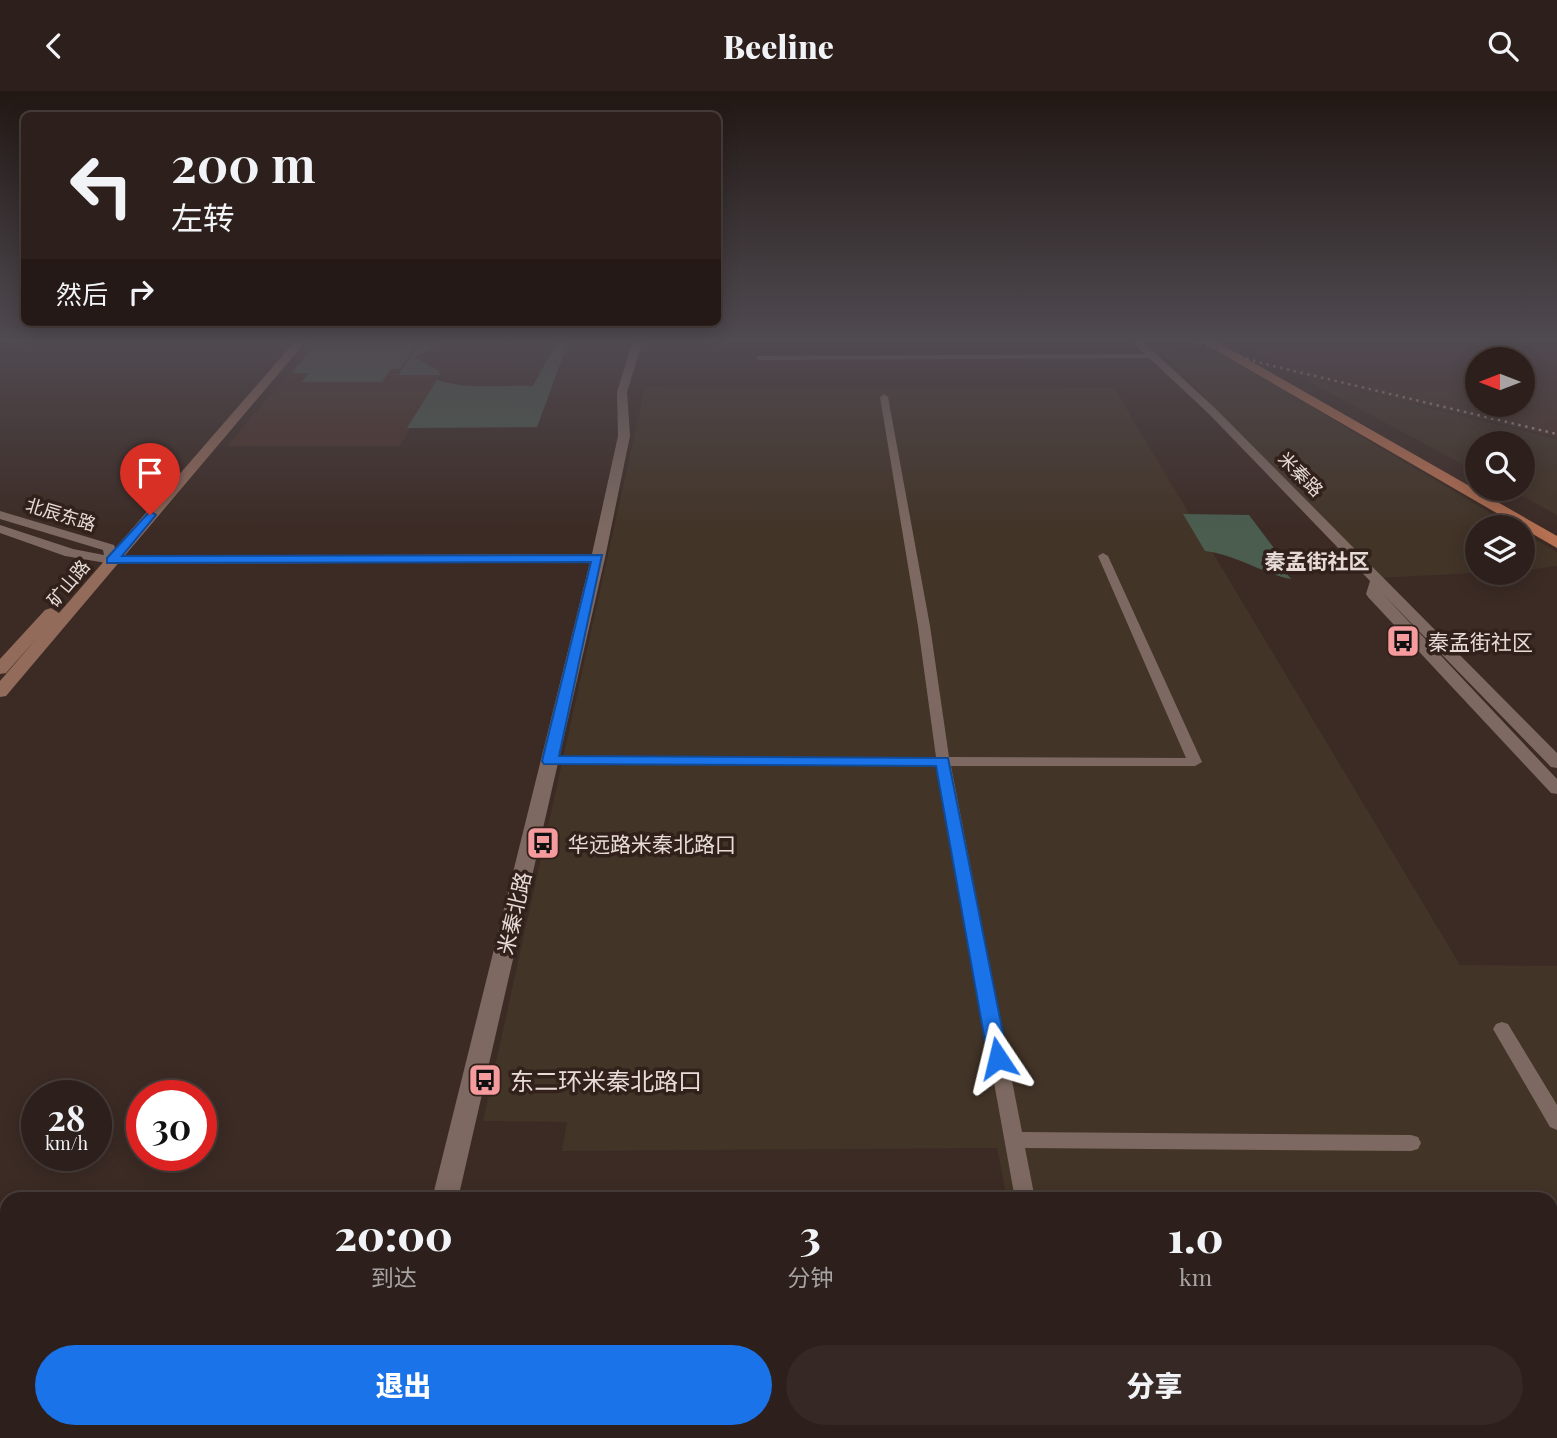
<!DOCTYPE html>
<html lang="zh">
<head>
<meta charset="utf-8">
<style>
  :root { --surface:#2d201c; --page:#352825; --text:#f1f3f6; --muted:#a7a3a3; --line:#483e3b; --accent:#1a73e8 }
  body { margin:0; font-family:"Playfair Display","Noto Sans SC",serif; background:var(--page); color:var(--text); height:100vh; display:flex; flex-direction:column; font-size:26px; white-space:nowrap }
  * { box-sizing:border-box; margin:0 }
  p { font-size:23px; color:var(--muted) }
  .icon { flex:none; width:38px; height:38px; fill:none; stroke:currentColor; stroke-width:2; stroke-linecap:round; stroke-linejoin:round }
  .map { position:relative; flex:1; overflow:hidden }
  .side { position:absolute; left:0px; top:1101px; width:1558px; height:247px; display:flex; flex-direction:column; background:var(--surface); border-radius:21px 21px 0 0; box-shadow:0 4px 18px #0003,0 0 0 2px var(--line) }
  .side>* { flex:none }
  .guide { position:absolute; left:21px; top:21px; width:700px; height:214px; border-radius:10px; box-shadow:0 4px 18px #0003,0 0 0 2px var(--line); background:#2d201c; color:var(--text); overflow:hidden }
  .needle { width:46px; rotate:270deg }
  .fabs { position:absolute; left:1465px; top:256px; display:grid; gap:14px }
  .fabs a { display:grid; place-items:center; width:70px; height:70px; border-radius:50%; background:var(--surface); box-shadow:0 4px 18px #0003,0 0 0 2px var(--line); font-size:35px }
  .speed { position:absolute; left:21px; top:989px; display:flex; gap:14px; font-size:35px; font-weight:700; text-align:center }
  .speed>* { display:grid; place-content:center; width:91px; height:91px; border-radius:50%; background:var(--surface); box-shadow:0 4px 18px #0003,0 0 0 2px var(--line); line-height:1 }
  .speed small { font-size:18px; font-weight:400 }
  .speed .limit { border:10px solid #d22; background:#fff; color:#111 }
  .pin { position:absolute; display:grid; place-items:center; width:60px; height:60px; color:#fff; margin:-72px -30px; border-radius:50% 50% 50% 0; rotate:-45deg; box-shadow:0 0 7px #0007 }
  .pin .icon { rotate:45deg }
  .me { position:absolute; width:77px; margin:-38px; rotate:350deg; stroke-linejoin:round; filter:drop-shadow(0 0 5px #0008) }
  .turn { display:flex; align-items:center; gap:24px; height:147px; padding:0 35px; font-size:32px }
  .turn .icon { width:91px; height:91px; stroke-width:2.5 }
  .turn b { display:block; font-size:49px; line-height:60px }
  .then { display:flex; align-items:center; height:66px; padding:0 35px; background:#0003; gap:14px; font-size:26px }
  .eta { display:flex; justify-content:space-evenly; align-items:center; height:119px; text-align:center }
  .eta b { font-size:42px; font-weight:800; line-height:49px }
  .primary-button { display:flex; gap:14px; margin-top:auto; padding:14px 35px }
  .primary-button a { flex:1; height:80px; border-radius:42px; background:var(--accent); color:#fff; font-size:28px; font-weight:800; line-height:80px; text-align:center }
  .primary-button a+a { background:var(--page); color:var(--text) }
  header { display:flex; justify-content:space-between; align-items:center; height:91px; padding:0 35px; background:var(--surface); font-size:32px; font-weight:800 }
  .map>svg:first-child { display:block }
  .built { fill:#493128; fill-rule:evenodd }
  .industrial { fill:#423427 }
  .green { fill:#4a5d4f }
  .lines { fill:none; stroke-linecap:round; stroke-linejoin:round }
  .minor { fill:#7d6961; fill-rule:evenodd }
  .tertiary { fill:#7d6961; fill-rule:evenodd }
  .secondary { fill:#926b5b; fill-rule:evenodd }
  .trunk { fill:#b67052; fill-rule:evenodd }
  .rail { stroke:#a89a95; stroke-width:2.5; stroke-dasharray:2.5 4.5; stroke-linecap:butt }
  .route { fill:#1a73e8; stroke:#114b97; stroke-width:2 }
  .labels { text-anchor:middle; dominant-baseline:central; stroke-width:7; stroke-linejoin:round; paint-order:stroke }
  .far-street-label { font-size:18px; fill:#e7dbd7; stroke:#32211b }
  .far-quarter-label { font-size:21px; font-weight:bold; fill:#e7dbd7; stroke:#32211b }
  .poi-label { font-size:21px; fill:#e7dbd7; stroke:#32211b; text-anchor:start }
  .street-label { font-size:21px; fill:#e7dbd7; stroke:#32211b }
  .near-poi-label { font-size:24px; fill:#e7dbd7; stroke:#32211b; text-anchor:start }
</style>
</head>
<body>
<header><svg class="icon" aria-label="back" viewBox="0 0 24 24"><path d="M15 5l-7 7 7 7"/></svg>Beeline<svg class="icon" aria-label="search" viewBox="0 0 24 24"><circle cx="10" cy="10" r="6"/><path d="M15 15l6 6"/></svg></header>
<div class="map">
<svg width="1557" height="1347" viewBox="0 0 1557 1347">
  <rect width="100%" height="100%" fill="#3c2b25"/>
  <!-- built -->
  <path class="built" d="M317,249H419L397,284H440L400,355H227Z
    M1235,249H1557V346L1292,283ZM1477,268H1522V313H1477Z"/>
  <!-- industrial -->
  <path class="industrial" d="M1176,256L1181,260H1209L1226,265L1514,436H1477V481H1494L1378,487L1157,257Z
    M1308,287L1557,348V424L1507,397H1522V352H1477V381L1304,288Z
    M645,296L1114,297L1460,874L1557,875V1325H1550V1108H1007L997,1057L562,1060L567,1031L483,1030Z
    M1522,441L1557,461V475L1523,480Z"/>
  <!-- green -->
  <path class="green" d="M319,249H411L419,250L400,278H391L382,291H302L309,282H292Z
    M422,249H446L415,266L439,280L440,284H398Z
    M551,249H569L537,336L407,337L437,289C467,299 501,294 533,295L555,254Z
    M1183,423L1249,424L1277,461L1271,463L1291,488C1261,482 1237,464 1205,460Z"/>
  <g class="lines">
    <!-- minor -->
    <path class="minor" d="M1154,263L1158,265L1157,267L759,269L755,267L759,265Z
      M884,303L888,306L930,535L949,666L1186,667L1098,465L1103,462L1108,465L1202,671L1195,675H951L1022,1041L1411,1044L1418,1046L1421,1052L1418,1058L1411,1060L1025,1057L1035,1108H1015L937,675L545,673L543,670L545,667L550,666H936L918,535L880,306Z
      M1502,931L1508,933L1557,1014V1039L1550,1036L1493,938L1496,933Z
      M0,1331H7V1340H914L917,1347H0Z
      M1059,1340H1083L1085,1347H1061Z"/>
    <!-- tertiary -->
    <path class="tertiary" d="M633,249H643L627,301L630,345L605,467L458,1108H432L590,471L112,473L65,465L0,442V434L73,458L104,464L103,459L0,428V420L114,454L118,465L592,463L618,345L617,301Z
      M1130,249H1141L1216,318L1557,662V677L1551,676L1381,501L1557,688V703L1551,702L1368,506L1366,503L1370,490L1208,322Z
      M375,1340H405L404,1347H374Z"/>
    <!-- secondary -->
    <path class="secondary" d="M296,249H307L6,605L0,606V590L37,547L6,582L0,583V568L45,519L51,517L59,522Z"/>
    <!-- trunk -->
    <path class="trunk" d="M1198,249H1214L1557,445V457Z"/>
    <!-- rail -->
    <path class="rail" d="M1186,249L1261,272L1557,343"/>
  </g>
  <!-- sky -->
  <linearGradient id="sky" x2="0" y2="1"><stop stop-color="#211814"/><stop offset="0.57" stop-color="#504a51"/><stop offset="1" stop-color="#504a51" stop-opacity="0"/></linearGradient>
  <rect width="1557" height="438" fill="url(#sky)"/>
  <!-- route -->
  <path class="route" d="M150,420L156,424L122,465L602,464L559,665L948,667L1008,967L1005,973H991L988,967L936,675L544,673L542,670L591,471L107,472V467Z"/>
  <!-- icons -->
  <defs>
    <symbol id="bus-square" viewBox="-11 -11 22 22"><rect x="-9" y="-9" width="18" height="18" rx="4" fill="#f59b9d" stroke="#32211b"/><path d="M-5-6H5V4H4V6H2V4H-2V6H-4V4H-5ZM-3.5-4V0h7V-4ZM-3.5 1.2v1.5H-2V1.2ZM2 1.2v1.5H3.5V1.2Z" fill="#111"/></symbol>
  </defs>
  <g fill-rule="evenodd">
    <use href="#bus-square" x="1384" y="531" width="38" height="38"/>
    <use href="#bus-square" x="524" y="733" width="38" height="38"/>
    <use href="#bus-square" x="466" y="970" width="38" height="38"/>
  </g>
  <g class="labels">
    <!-- far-street labels -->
    <g class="far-street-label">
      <text transform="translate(1301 383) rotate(45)">米秦路</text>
      <text transform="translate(61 423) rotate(17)">北辰东路</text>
      <text transform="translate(68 492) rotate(-50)">矿山路</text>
    </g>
    <!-- far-quarter labels -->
    <g class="far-quarter-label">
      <text x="1317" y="469">秦孟街社区</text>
    </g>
    <!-- poi labels -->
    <g class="poi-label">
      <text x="1428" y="550">秦孟街社区</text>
      <text x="568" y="752">华远路米秦北路口</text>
    </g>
    <!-- street labels -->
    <g class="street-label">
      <text transform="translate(513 822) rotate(-77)">米秦北路</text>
    </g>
    <!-- near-poi labels -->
    <g class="near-poi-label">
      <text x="510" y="989">东二环米秦北路口</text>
    </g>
  </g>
</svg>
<div class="fabs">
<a><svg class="needle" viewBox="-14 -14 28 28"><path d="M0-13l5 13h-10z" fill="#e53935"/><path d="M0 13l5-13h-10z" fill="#a7a3a3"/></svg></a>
<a><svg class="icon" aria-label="search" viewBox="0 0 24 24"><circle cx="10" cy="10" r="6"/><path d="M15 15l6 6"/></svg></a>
<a><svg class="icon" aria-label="layers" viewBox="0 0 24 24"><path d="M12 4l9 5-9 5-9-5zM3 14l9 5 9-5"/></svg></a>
</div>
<div class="speed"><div>28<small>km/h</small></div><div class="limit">30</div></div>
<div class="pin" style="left:150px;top:424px;background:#d93025"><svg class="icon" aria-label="arrive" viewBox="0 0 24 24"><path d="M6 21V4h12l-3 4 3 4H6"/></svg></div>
<svg class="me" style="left:998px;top:967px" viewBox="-20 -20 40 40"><path d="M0-17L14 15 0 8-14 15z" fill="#1a73e8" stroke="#fff" stroke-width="4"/></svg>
<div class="guide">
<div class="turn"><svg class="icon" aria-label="left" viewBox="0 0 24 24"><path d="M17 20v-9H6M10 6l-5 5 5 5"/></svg><div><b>200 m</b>左转</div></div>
<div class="then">然后<svg class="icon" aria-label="right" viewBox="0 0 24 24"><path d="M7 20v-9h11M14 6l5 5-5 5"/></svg></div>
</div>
<section class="side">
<div class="eta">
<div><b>20:00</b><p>到达</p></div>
<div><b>3</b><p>分钟</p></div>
<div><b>1.0</b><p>km</p></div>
</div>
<div class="primary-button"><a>退出</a><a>分享</a></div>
</section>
</div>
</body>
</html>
